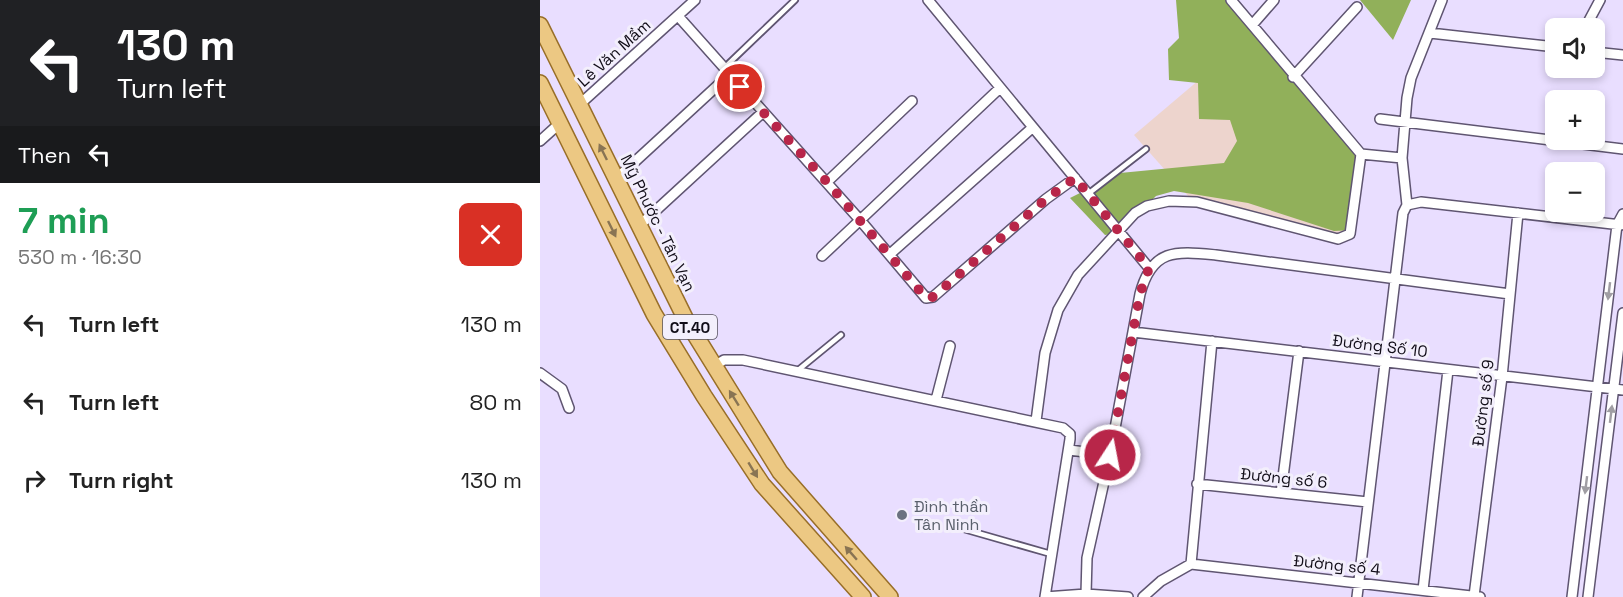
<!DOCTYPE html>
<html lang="en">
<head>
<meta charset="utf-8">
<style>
  :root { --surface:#fff; --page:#f6f6f6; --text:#222; --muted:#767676 }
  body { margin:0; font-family:"Space Grotesk",sans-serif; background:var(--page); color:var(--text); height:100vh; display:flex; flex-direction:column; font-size:22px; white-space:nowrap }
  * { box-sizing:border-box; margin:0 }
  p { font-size:20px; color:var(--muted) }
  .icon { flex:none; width:33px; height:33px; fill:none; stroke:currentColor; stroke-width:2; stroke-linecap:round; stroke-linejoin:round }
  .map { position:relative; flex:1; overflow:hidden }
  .sheet { display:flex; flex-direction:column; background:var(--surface); width:540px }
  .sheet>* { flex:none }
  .top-card { background:#202124; color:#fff; overflow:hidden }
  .fabs { position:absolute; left:1005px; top:18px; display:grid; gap:12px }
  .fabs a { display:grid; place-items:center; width:60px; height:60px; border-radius:9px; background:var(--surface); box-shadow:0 3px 9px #0003; font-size:30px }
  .pin { position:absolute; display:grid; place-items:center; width:51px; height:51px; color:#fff; margin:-26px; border:3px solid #fff; border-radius:50%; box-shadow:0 2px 6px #0007 }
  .me { position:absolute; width:66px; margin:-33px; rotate:11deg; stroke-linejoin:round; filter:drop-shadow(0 0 4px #0008) }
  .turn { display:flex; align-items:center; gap:21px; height:126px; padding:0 18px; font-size:27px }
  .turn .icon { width:78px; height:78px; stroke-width:2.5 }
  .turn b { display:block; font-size:42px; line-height:51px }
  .then { display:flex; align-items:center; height:57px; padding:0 18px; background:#0003; gap:12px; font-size:22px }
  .round { display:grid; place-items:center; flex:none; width:63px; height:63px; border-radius:9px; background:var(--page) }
  .headline { display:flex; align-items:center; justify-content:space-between; height:102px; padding:0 18px }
  h1 { font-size:36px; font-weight:600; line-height:45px; color:#1e9e55 }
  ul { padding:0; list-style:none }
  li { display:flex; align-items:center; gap:18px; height:78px; padding:0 18px }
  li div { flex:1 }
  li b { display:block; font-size:22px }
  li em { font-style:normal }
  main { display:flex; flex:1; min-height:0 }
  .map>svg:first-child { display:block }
  .education { fill:#edd4cd }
  .forest { fill:#91b05a }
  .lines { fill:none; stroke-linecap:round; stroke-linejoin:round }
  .service-casing { stroke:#5f5571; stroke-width:8 }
  .minor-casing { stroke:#5f5571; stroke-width:12 }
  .primary-casing { stroke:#986e28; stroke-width:18 }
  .service { stroke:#fff; stroke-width:4.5 }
  .minor { stroke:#fff; stroke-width:9 }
  .primary { stroke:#ecc883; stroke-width:15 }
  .oneway { fill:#897453 }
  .oneway2 { fill:#a09ea3 }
  .route { stroke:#b82649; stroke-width:10; stroke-dasharray:0 18 }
  .worship-dot { fill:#6b7280; stroke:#f3effc; stroke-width:2 }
  .labels { text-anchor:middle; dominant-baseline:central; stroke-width:6; stroke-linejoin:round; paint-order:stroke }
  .shield { fill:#f3effc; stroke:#55515c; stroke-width:1.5 }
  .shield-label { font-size:15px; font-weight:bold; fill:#110d18 }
  .street-label { font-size:16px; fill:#110d18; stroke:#f3effc }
  .worship-label { font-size:16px; fill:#5b616d; stroke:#f3effc; text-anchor:start }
</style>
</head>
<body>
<main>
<section class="sheet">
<div class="top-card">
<div class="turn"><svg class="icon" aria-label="left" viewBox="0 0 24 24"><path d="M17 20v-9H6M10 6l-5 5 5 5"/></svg><div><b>130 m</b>Turn left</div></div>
<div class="then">Then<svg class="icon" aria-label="left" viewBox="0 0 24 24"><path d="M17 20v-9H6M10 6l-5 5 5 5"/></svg></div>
</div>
<div class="headline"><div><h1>7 min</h1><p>530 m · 16:30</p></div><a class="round" style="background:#d93025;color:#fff"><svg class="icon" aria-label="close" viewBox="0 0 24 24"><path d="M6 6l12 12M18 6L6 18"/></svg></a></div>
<ul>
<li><svg class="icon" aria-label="left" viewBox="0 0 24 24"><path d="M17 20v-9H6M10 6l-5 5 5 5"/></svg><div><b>Turn left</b></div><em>130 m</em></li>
<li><svg class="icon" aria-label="left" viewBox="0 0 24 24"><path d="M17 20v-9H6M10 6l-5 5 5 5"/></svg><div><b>Turn left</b></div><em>80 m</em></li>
<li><svg class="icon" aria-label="right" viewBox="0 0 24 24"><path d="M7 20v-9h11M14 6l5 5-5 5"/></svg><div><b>Turn right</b></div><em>130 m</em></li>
</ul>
</section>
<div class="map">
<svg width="1083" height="597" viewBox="0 0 1083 597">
  <rect width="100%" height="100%" fill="#e9deff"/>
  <!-- education -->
  <path class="education" d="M712,35L808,232L802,235L649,197L594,135Z"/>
  <!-- forest -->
  <path class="forest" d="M636,0H686L821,154L814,230L794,231L708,203L634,191L616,196L579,233L565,235L530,198L580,173L684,163L697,141L690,120L659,119L658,83L629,80L628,49L639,38Z
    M820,0H871L853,40Z"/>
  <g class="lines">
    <defs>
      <path id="service" d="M183,69L255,0
        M548,194L606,149
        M257,371L301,335
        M413,526L511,554"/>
      <path id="minor" d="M388,0L609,268
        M691,0L821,154L862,158
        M138,16L320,220L386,298L393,297L506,199L535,178
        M713,24L734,0
        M1045,28L1060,0
        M890,33L1016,47
        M1054,52L1083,55
        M753,77L817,7
        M39,105L155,0
        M840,119L1083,149
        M0,141L20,123
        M76,179L189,75
        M287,182L372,101
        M867,205L881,202L1081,225
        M100,225L223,112
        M350,254L492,128
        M282,256L460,88
        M593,332L1083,390
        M174,366L184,360H203L523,428L530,434V439L505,597
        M0,373L22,389L29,408
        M396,400L410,346
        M496,421L505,353L518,310L538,275L595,213L607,206L629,201L657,202L798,239L810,234L821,154
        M529,450L570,455
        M657,484L828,502
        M741,493L759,351
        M651,564L940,597
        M883,590L908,370
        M546,594L547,558L570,455L600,294C612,248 636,251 676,255L970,294
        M934,596L962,377L978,213
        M505,597L546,594L588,597
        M603,597L621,581L651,564L672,341
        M817,597L863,213L867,205L862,158L867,98L871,78L902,0
        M1032,597L1077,225L1083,214
        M1048,597L1083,313"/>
      <path id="primary" d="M0,25L146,320L240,472L350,597
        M0,83L114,314L164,396L222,484L323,597"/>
    </defs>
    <!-- service casing -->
    <use href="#service" class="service-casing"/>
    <!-- minor casing -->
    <use href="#minor" class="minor-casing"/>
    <!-- primary casing -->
    <use href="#primary" class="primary-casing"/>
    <!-- service -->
    <use href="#service" class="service"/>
    <!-- minor -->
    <use href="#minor" class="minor"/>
    <!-- primary -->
    <use href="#primary" class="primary"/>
  </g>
  <!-- one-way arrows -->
  <defs><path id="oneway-solid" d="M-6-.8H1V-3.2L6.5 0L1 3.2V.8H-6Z" transform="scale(1.5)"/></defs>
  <g class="oneway">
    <use href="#oneway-solid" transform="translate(63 152) rotate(-116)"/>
    <use href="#oneway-solid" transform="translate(72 229) rotate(64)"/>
    <use href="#oneway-solid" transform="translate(194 398) rotate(-122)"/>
    <use href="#oneway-solid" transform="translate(213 470) rotate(59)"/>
    <use href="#oneway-solid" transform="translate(311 553) rotate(-131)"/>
  </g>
  <g class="oneway2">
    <use href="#oneway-solid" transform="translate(1069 291) rotate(97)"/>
    <use href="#oneway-solid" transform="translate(1071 414) rotate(-83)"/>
    <use href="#oneway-solid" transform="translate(1046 485) rotate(97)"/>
  </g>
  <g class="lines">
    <!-- route -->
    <path class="route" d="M200,87L287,182L386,298L393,297L506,199L535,178L609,268L600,294L570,455"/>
  </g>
  <!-- markers -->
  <circle class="worship-dot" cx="362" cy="515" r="6"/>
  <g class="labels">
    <!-- shield labels -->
    <rect class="shield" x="123" y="315" width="54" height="24" rx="4.5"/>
    <g class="shield-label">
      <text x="150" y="327">CT.40</text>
    </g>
    <!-- street labels -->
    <g class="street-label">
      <text transform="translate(74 53) rotate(-42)">Lê Văn Mầm</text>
      <text transform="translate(118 223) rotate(64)">Mỹ Phước - Tân Vạn</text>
      <text transform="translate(840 346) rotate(7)">Đường Số 10</text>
      <text transform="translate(943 403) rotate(-83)">Đường số 9</text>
      <text transform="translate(744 478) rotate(6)">Đường số 6</text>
      <text transform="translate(797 565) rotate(6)">Đường số 4</text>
    </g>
    <!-- worship labels -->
    <g class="worship-label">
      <text x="374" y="506">Đình thần<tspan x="374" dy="18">Tân Ninh</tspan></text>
    </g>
  </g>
</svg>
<div class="fabs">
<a><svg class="icon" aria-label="sound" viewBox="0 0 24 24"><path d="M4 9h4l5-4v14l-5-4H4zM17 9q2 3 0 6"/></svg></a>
<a>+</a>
<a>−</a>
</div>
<div class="pin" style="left:200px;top:87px;background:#d93025"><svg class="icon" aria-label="arrive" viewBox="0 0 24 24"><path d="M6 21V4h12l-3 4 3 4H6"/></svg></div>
<svg class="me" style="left:570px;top:455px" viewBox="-20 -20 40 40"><circle r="17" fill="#b82649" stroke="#fff" stroke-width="3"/><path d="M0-11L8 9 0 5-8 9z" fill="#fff"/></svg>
</div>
</main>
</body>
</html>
